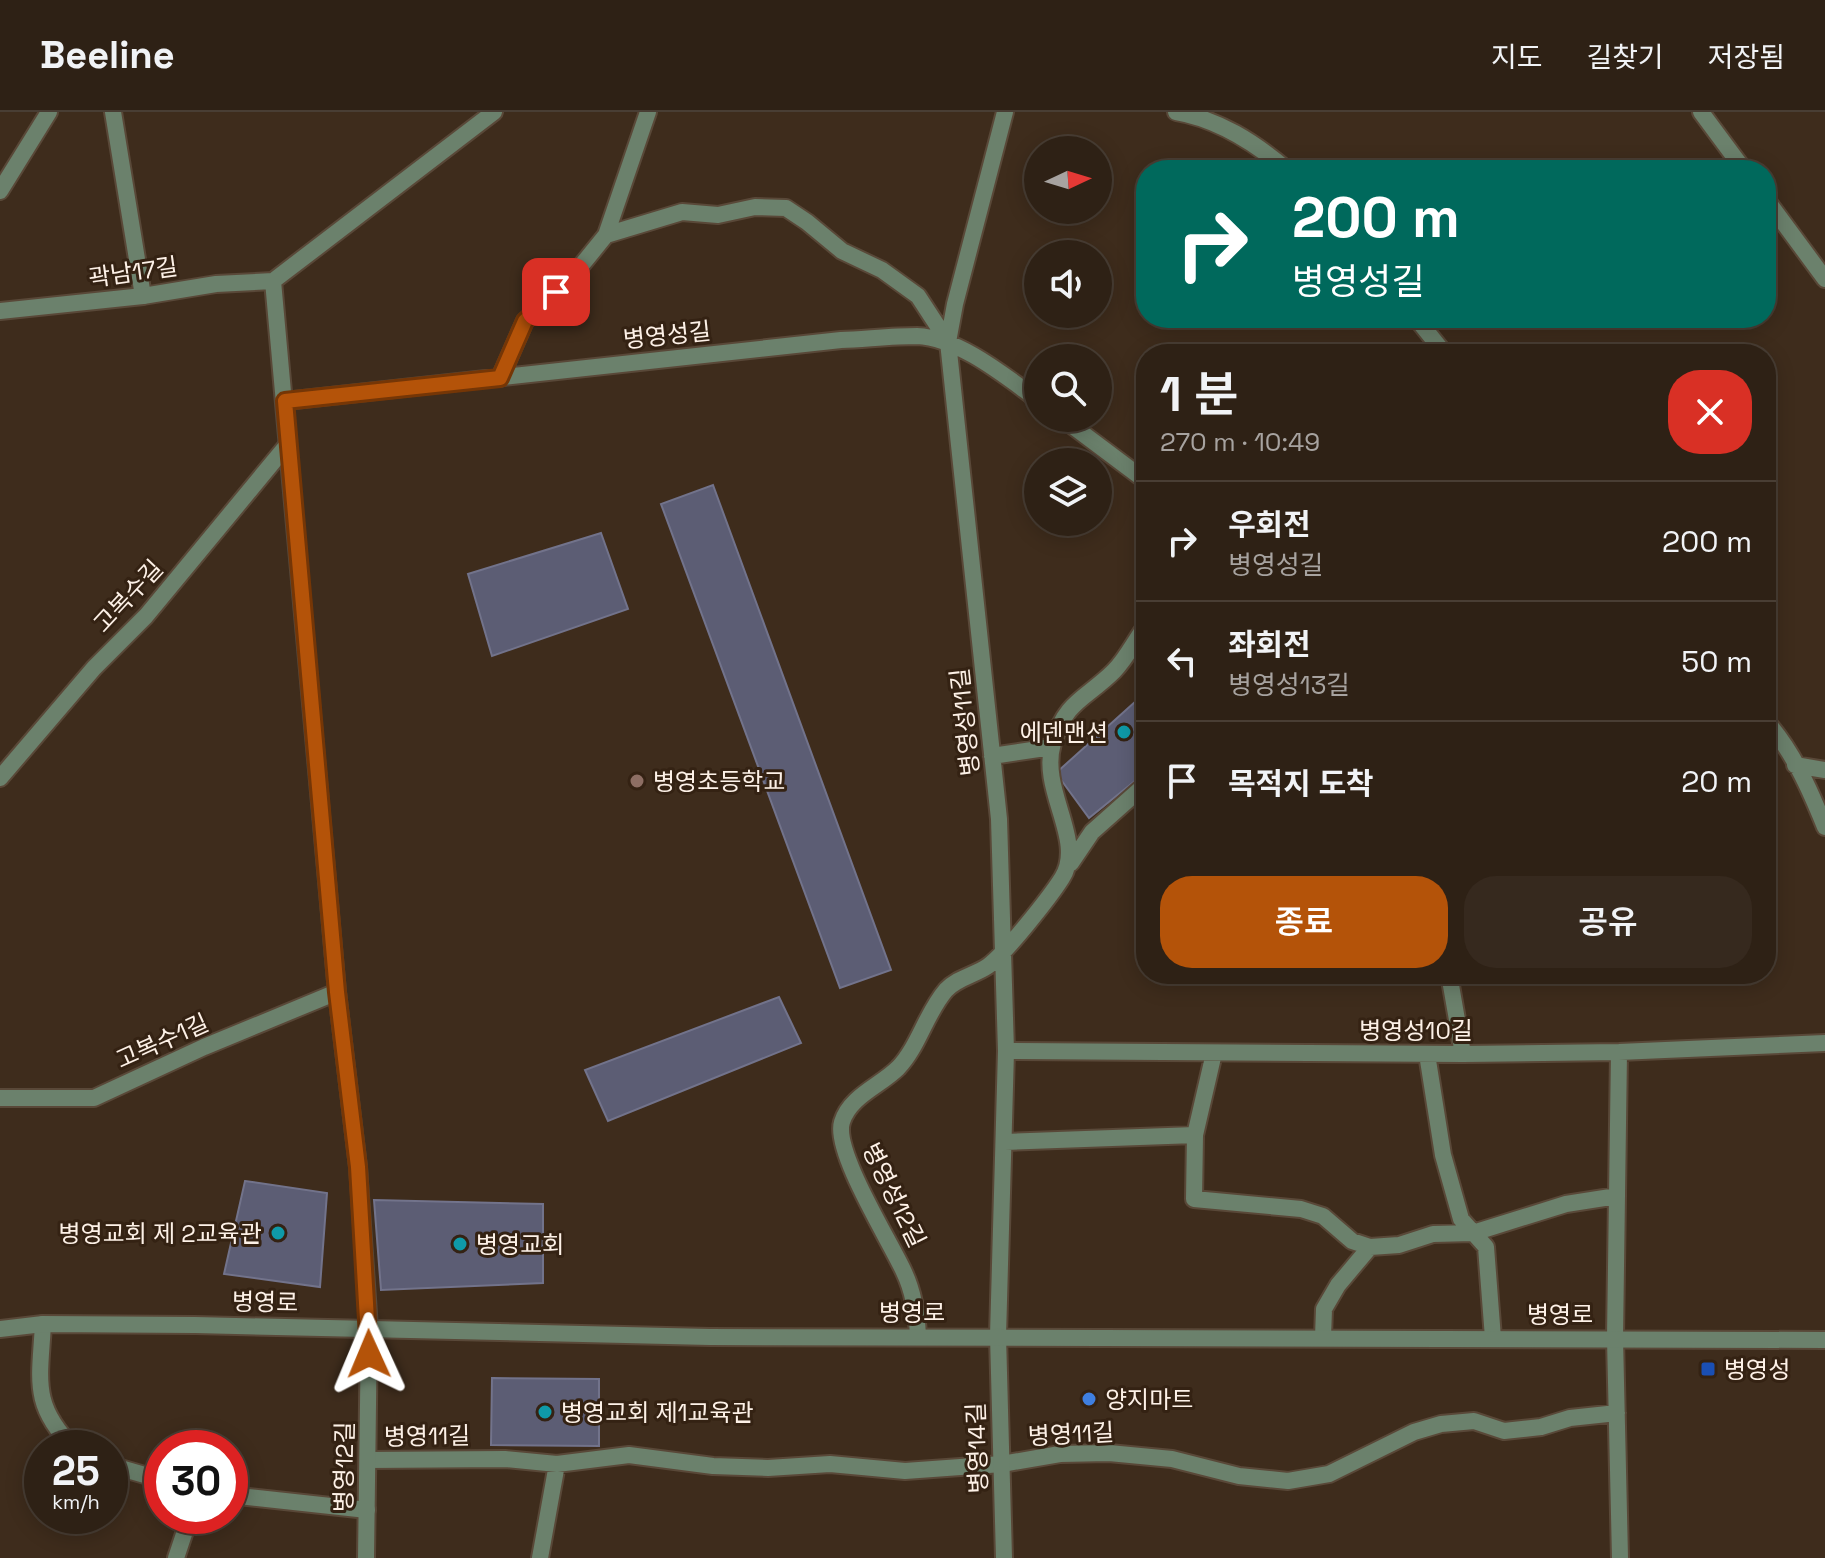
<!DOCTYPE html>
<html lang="ko">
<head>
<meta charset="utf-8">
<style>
  :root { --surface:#2e2115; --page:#36291e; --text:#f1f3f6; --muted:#a7a3a0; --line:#493e34; --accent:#b45309 }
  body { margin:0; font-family:"Space Grotesk","Noto Sans KR",sans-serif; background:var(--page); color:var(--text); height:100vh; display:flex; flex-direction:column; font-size:30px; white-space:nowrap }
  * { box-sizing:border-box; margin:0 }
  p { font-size:26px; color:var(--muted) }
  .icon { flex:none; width:44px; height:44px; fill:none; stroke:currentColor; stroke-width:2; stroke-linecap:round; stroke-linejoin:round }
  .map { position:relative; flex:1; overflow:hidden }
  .side { position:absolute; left:1136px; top:232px; width:640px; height:640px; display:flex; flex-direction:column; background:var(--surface); border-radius:32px; box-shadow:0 4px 20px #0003,0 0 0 2px var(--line) }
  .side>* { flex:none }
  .top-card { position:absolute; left:1136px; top:48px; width:640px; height:168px; border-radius:32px; box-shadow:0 4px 20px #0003,0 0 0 2px var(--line); background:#00695c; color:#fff; overflow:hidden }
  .needle { width:52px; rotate:86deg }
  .fabs { position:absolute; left:1024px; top:24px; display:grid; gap:16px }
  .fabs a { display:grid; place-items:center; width:88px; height:88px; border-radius:50%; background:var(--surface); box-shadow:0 4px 20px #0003,0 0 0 2px var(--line); font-size:40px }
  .speed { position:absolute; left:24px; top:1318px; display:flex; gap:16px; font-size:40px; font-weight:700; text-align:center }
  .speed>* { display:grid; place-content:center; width:104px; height:104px; border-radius:50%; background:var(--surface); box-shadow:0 4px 20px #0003,0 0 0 2px var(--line); line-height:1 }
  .speed small { font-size:20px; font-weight:400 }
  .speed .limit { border:12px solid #d22; background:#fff; color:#111 }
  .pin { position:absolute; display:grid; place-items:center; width:68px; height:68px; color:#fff; margin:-34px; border-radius:16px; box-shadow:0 4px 12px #0006 }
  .me { position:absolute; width:88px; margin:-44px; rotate:359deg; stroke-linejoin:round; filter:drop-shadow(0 0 6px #0008) }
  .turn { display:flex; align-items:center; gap:28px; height:168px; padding:0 24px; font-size:36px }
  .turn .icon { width:104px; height:104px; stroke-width:2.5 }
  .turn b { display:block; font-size:56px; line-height:68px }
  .round { display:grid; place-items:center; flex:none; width:84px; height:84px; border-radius:32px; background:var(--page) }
  .headline { display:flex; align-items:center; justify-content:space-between; height:136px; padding:0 24px }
  h1 { font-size:48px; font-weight:600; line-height:60px }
  .primary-button { display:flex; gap:16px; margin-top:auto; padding:16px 24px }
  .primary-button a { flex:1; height:92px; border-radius:32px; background:var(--accent); color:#fff; font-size:32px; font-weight:600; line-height:92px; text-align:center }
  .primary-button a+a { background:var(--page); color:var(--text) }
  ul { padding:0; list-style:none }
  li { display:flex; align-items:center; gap:24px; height:120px; padding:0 24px; border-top:2px solid var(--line) }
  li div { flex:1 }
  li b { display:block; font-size:30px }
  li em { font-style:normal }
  header { display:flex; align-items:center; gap:48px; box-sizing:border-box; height:112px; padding:0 40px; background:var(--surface); border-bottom:2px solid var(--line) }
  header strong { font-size:38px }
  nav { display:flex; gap:44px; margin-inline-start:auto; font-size:28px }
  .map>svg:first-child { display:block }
  .building { fill:#5c5d74; stroke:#72738b; stroke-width:2 }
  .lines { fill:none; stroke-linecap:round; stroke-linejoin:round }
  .service-casing { stroke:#594838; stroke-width:20 }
  .minor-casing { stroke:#594838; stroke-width:20 }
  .tertiary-casing { stroke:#594838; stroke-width:20 }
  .service { stroke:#6b816c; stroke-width:16 }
  .minor { stroke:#6b816c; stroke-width:16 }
  .tertiary { stroke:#6b816c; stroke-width:16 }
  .route-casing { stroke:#753606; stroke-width:20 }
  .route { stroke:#b45309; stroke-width:14 }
  .culture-dot { fill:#0f9aa8; stroke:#342213; stroke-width:3 }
  .education-dot { fill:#8d6e63; stroke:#342213; stroke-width:3 }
  .transit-dot { fill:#1a4fb4; stroke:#342213; stroke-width:3 }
  .shop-dot { fill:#3f7fe0; stroke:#342213; stroke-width:3 }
  .labels { text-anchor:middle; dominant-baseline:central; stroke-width:6; stroke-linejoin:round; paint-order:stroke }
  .street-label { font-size:24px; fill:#fdf1e7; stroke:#342213 }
  .poi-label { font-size:24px; fill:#fdf1e7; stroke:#342213; text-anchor:start }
</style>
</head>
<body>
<header>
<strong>Beeline</strong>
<nav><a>지도</a><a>길찾기</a><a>저장됨</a></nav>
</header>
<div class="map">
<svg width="1825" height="1446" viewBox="0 0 1825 1446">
  <rect width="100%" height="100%" fill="#3e2c1c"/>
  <!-- building -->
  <path class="building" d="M713,373L891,858L840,876L661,392Z
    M601,421L628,497L492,544L468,462Z
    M1146,580V660L1089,706L1056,661Z
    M779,885L801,931L608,1009L585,958Z
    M245,1069L327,1081L320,1175L224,1162Z
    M374,1088L543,1092V1171L381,1178Z
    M492,1266L599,1267V1334L491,1333Z"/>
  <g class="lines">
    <defs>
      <path id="service" d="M113,0L143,184
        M1176,0C1218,7 1254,30 1287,58
        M0,79L49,0
        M606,123L682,100L718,103L755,95L786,96L807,110L842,139L882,158L918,184L948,230
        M1416,206L1445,242
        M500,266L525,209L572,165L606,123L648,0
        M285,289L841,228C866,227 892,224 917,224C959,226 1005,264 1038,288
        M1062,306L1146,369
        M1766,609C1793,639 1810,678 1825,715
        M992,644L1052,635
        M1795,653L1825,658
        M0,666L94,556L146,504L288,332
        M1071,751L1092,720L1146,672
        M1449,862L1463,942
        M1006,939L1463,942L1619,940L1825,931
        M1619,940L1615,1226L1620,1446
        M1214,941L1195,1023L1194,1087L1301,1097L1323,1104L1352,1129L1370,1135
        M1427,942L1443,1043L1461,1107L1486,1135L1493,1226
        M0,986H94L204,935L337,880
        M1005,1030L1195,1023
        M43,1212C40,1268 31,1293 74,1336
        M918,1224C917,1202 914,1181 904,1160C890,1129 833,1039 842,1010C850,984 880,974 898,956C919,934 926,901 946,878C957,866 975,863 988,854C1005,842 1050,785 1062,766C1086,728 1039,679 1053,631C1066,588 1086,587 1114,559C1127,546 1135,528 1146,514
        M998,1224L1006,939L999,707L948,230L955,192L1005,0
        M1323,1225L1324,1197L1338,1173L1370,1135L1399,1133L1433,1122L1473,1121L1566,1092L1617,1084
        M368,1348L505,1347L557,1352L629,1343L713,1354L768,1356L830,1352L905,1359L1002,1352L1060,1342L1109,1341L1172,1347L1239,1364L1288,1369L1329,1362L1414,1320L1441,1312L1474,1309L1504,1319L1541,1315L1570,1306L1617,1301
        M110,1353L162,1368
        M230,1383L367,1398
        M176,1446L190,1404
        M540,1446L557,1352"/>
      <path id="minor" d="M1701,0L1744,58
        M1766,87L1825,167
        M273,169L337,880L358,1055L369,1216L366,1446
        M273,169L494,0
        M0,199L143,184L216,172L273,169
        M998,1224L1004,1446"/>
      <path id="tertiary" d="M0,1217L43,1212L195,1213L710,1225L1825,1228"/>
    </defs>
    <!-- service casing -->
    <use href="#service" class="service-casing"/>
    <!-- minor casing -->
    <use href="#minor" class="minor-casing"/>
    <!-- tertiary casing -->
    <use href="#tertiary" class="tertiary-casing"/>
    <!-- service -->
    <use href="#service" class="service"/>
    <!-- minor -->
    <use href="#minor" class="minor"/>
    <!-- tertiary -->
    <use href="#tertiary" class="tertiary"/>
  </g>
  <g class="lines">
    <defs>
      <path id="route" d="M369,1242L358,1055L337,880L285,289L500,266L525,209L556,180"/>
    </defs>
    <!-- route casing -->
    <use href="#route" class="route-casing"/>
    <!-- route -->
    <use href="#route" class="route"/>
  </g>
  <!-- markers -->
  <g class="culture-dot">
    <circle cx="1124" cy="620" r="8"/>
    <circle cx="278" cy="1121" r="8"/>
    <circle cx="460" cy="1132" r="8"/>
    <circle cx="545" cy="1300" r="8"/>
  </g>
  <circle class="education-dot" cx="637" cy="669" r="8"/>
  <rect class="transit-dot" x="1700" y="1249" width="16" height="16" rx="4"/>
  <circle class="shop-dot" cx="1089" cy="1287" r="8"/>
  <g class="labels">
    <!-- street labels -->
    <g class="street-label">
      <text transform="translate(133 160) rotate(-8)">곽남17길</text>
      <text transform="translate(667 223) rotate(-6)">병영성길</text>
      <text transform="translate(128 484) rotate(-47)">고복수길</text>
      <text transform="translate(965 610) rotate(-96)">병영성11길</text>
      <text x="1416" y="918">병영성10길</text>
      <text transform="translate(162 929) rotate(-24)">고복수1길</text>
      <text transform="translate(894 1083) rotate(64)">병영성12길</text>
      <text transform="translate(265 1190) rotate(1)">병영로</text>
      <text x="912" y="1200">병영로</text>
      <text x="1560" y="1202">병영로</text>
      <text transform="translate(1071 1322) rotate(-3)">병영11길</text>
      <text transform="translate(427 1324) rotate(-1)">병영11길</text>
      <text transform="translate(977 1336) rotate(-92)">병영14길</text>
      <text transform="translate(344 1355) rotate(-89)">병영12길</text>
    </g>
    <!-- poi labels -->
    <g class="poi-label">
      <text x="1108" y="620" text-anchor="end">에덴맨션</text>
      <text x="653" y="669">병영초등학교</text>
      <text x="262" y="1121" text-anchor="end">병영교회 제 2교육관</text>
      <text x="476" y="1132">병영교회</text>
      <text x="1724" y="1257">병영성</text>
      <text x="1105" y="1287">양지마트</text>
      <text x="561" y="1300">병영교회 제1교육관</text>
    </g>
  </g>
</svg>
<div class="fabs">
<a><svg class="needle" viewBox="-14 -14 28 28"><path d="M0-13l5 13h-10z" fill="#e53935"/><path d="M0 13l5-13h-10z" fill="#a7a3a0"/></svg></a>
<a><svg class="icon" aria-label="sound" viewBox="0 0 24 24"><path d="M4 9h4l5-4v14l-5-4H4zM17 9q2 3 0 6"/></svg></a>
<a><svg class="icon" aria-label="search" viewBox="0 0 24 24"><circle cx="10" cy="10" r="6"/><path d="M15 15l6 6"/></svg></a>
<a><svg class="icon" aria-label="layers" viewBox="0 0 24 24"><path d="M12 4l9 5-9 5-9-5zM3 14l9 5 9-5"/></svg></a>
</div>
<div class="speed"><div>25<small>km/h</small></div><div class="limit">30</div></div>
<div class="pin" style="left:556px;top:180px;background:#d93025"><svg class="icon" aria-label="arrive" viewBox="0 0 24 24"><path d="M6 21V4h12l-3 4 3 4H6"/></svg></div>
<svg class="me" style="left:369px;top:1242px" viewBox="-20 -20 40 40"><path d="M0-17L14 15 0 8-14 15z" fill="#b45309" stroke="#fff" stroke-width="4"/></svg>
<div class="top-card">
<div class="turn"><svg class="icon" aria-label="right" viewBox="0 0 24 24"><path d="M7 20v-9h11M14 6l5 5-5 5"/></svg><div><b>200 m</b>병영성길</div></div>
</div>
<section class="side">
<div class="headline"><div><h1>1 분</h1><p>270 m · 10:49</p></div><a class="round" style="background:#d93025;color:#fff"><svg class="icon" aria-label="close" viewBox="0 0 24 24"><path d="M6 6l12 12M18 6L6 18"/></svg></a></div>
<ul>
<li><svg class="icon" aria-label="right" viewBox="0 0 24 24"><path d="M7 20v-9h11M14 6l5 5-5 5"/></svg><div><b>우회전</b><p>병영성길</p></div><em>200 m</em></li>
<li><svg class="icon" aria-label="left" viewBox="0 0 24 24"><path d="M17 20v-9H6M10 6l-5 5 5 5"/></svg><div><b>좌회전</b><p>병영성13길</p></div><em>50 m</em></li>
<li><svg class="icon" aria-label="arrive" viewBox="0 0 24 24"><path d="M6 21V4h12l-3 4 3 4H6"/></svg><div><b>목적지 도착</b></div><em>20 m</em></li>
</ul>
<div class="primary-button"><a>종료</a><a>공유</a></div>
</section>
</div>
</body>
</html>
